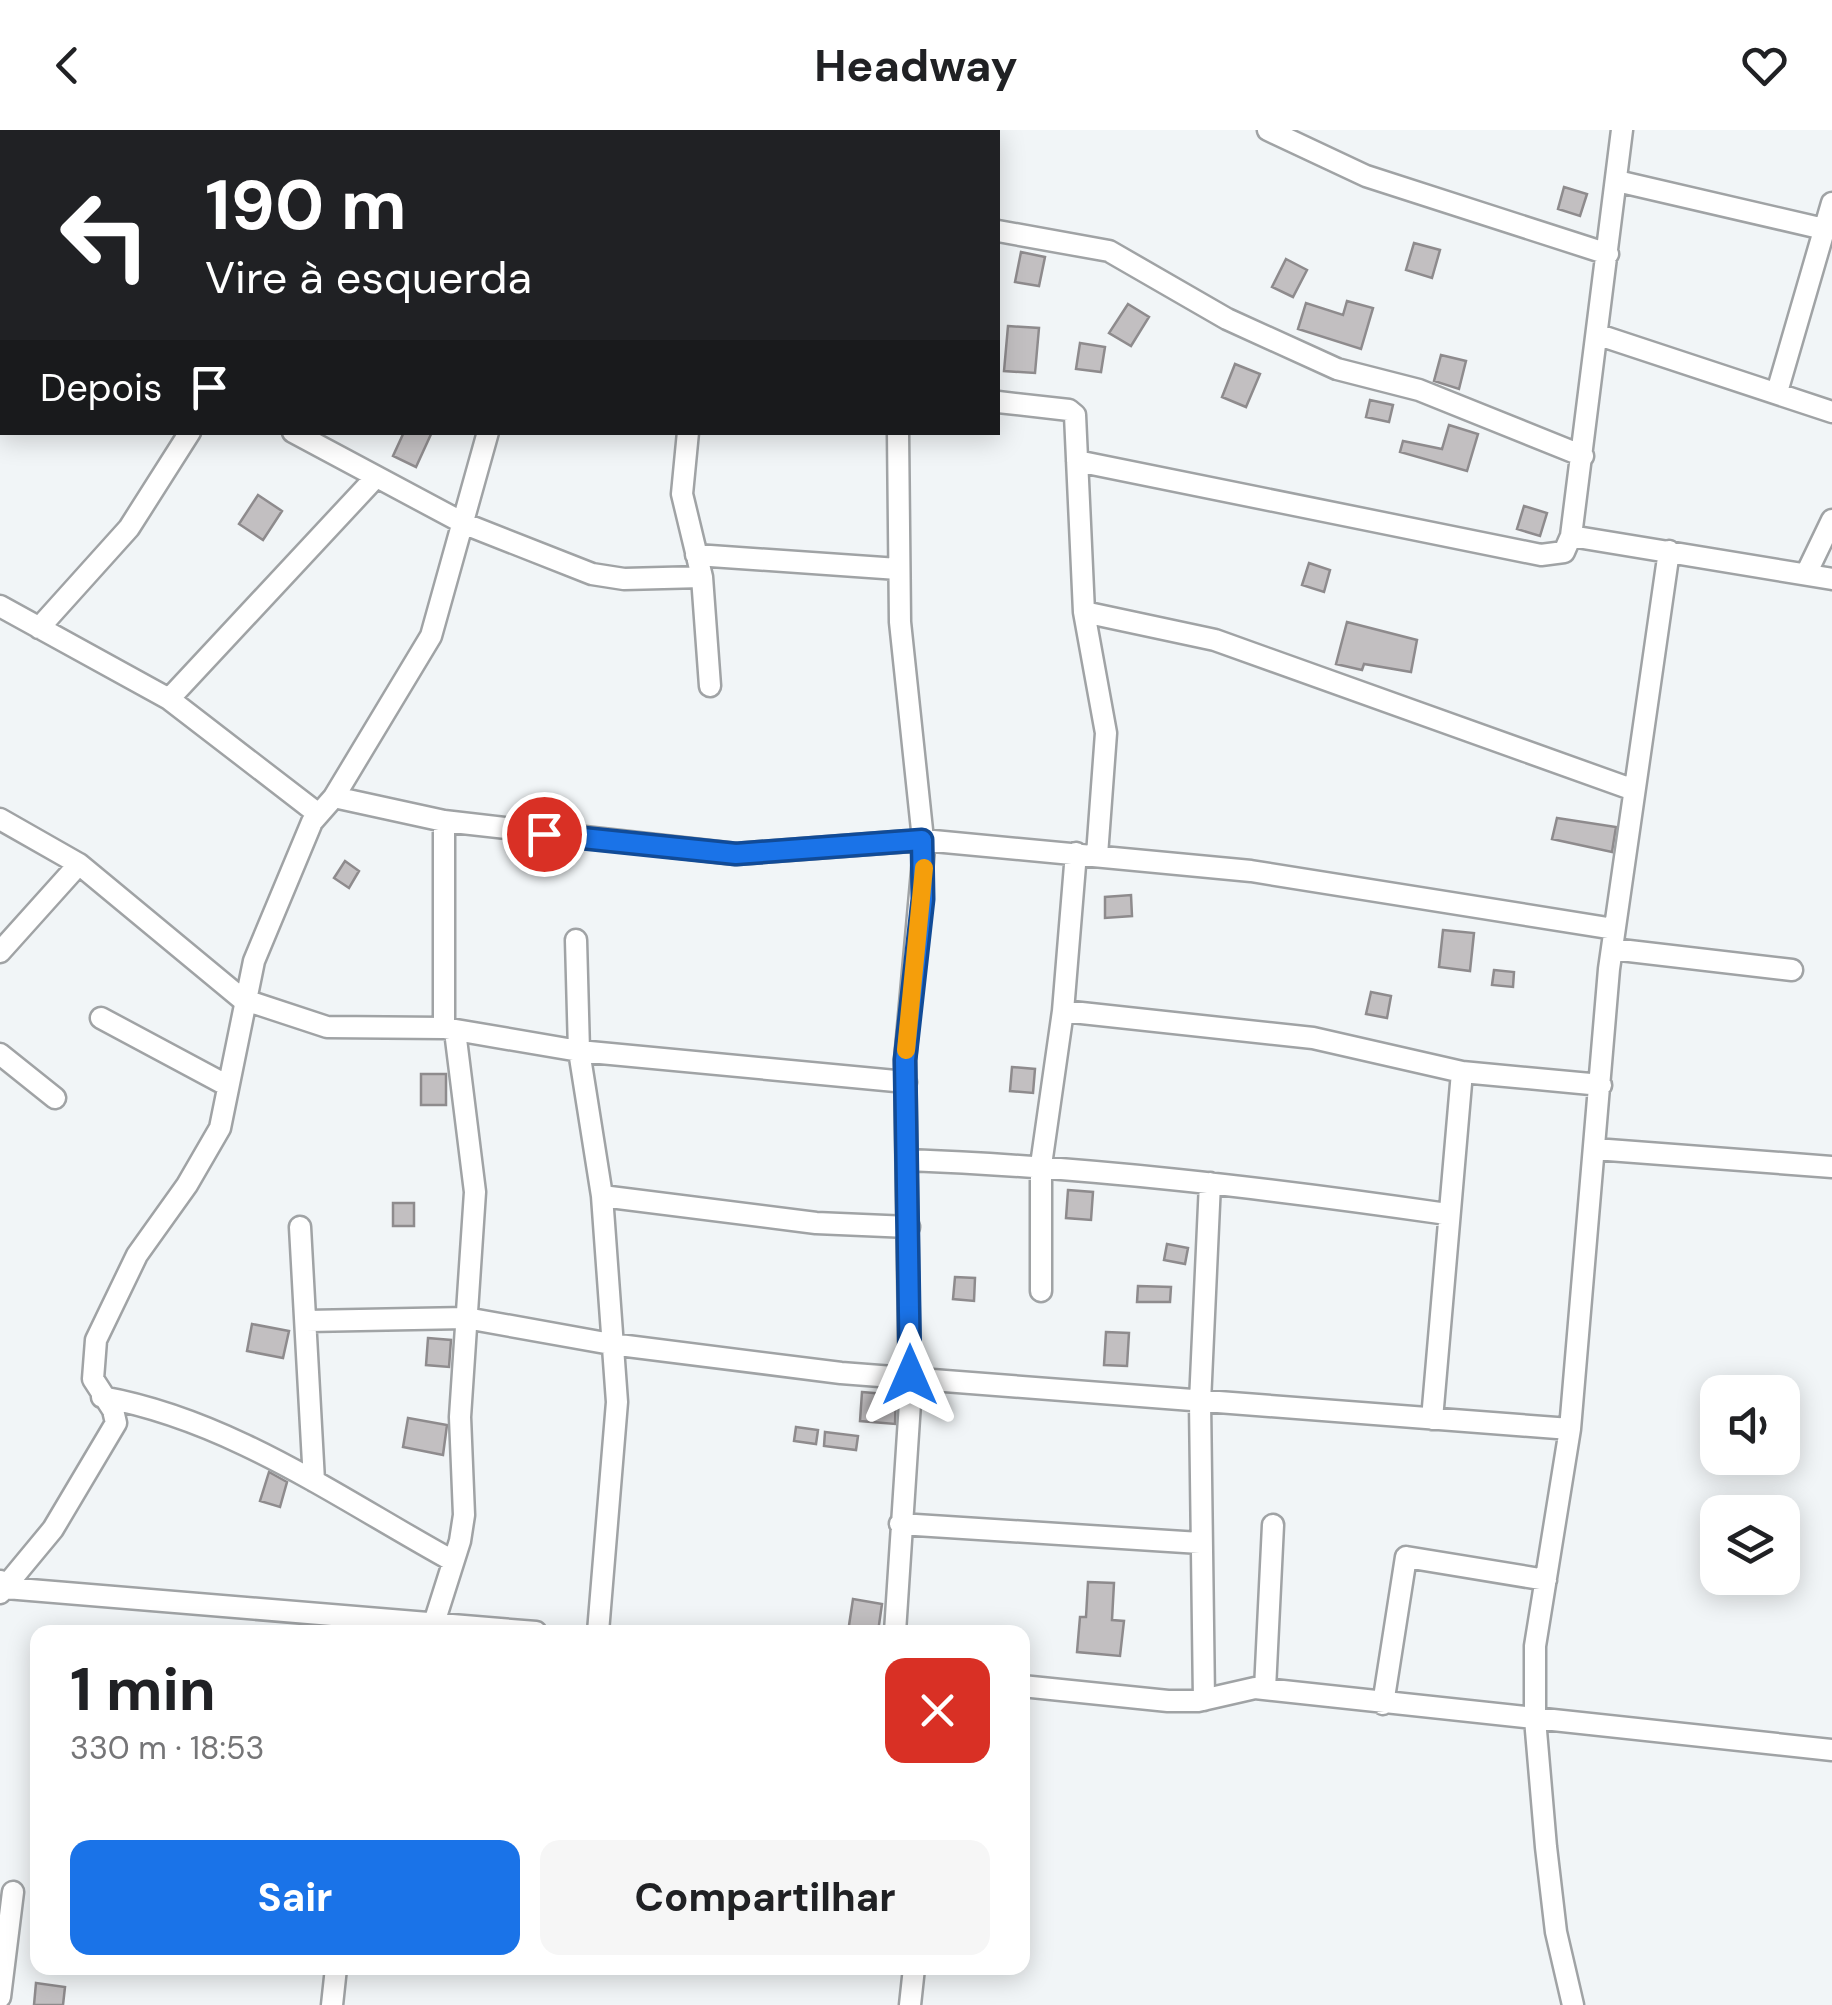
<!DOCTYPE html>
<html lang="pt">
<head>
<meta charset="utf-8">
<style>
  :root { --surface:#fff; --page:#f6f6f6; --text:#202124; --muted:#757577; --accent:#1a73e8 }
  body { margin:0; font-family:"DM Sans",sans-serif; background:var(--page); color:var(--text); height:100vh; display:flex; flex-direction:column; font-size:38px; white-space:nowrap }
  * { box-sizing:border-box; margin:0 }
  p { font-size:32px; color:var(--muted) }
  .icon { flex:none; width:55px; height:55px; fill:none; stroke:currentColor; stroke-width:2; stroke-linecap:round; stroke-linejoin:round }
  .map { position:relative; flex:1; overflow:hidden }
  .side { position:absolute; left:30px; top:1495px; width:1000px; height:350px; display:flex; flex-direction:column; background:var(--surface); border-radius:20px; box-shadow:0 5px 25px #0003 }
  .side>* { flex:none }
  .top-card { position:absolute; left:0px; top:0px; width:1000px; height:305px; box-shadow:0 5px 25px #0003; background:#202124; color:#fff; overflow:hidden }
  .controls { position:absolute; left:1700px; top:1245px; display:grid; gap:20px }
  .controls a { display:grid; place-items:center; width:100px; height:100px; border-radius:20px; background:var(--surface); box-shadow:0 5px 25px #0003; font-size:50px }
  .pin { position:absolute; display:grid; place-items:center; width:85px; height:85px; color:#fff; margin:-42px; border:5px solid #fff; border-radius:50%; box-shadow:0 2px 10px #0007 }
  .me { position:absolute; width:110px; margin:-55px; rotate:0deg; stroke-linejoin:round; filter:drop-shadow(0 0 8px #0008) }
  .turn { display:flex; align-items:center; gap:35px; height:210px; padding:0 40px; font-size:45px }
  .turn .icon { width:130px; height:130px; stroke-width:2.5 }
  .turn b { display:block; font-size:70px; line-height:85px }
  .then { display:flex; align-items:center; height:95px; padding:0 40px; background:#0003; gap:20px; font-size:38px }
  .round { display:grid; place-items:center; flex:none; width:105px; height:105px; border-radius:20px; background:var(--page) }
  .head { display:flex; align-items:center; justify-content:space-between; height:170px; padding:0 40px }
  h1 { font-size:60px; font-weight:700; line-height:75px }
  .action { display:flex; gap:20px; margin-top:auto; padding:20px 40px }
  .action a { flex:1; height:115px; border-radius:20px; background:var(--accent); color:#fff; font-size:40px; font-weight:700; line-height:115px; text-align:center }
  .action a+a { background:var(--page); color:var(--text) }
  header { display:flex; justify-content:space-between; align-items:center; height:130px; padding:0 40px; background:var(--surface); font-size:45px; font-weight:700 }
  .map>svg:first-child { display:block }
  .building { fill:#c2bfc1; stroke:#8e8b8d; stroke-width:2.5 }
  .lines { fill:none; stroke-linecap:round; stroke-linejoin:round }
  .street-casing { stroke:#a0a3a5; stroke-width:25 }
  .street { stroke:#fff; stroke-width:20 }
  .route-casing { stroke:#114b97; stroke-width:25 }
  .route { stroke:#1a73e8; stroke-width:18 }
  .slow { stroke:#f59e0b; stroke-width:18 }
</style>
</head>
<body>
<header><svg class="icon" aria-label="back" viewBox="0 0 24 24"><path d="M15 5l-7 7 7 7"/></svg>Headway<svg class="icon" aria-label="heart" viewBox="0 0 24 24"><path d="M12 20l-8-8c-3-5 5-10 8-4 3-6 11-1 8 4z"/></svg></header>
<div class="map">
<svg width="1832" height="1875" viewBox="0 0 1832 1875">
  <rect width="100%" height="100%" fill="#f1f5f7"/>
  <!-- building -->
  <path class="building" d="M1564,57L1587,64L1580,86L1558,79Z
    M1414,113L1440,120L1432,148L1406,140Z
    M1021,122L1045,127L1039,156L1015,152Z
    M1286,129L1307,140L1293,167L1272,157Z
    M1347,171L1373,178L1361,219L1298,199L1306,173L1343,185Z
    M1128,174L1149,187L1131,216L1109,203Z
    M1008,196L1039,198L1035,243L1004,241Z
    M1080,213L1105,217L1101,242L1076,239Z
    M1441,225L1466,231L1459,259L1434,251Z
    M1235,234L1260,244L1246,277L1222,267Z
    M1370,270L1393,275L1389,292L1366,287Z
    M1449,295L1478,304L1467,341L1400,322L1403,311L1442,319Z
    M404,302H432L416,337L393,326Z
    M258,365L282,381L263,410L239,394Z
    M1524,376L1547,383L1540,406L1517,399Z
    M1309,433L1330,440L1324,462L1302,455Z
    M1347,492L1417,510L1411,542L1364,534L1362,540L1336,534Z
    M1557,688L1616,697L1612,722L1552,709Z
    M345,731L359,741L349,758L334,748Z
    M1131,765L1132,786L1105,788V767Z
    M1443,800L1474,803L1470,841L1439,837Z
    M1494,840L1514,842L1513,857L1492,855Z
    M1371,862L1391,866L1387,888L1366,884Z
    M1012,937L1035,939L1033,963L1010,961Z
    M421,944H446V975H421Z
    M1068,1060L1093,1062L1091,1090L1066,1088Z
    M393,1073H414V1096H393Z
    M1167,1114L1188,1118L1185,1134L1164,1130Z
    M955,1147L975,1148L974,1171L953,1169Z
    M1138,1156L1171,1157L1170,1172H1137Z
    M252,1194L289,1201L283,1228L247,1221Z
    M1106,1202L1129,1203L1127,1236L1104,1235Z
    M428,1208L451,1210L449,1237L426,1235Z
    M862,1262L896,1265L895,1294L860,1291Z
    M408,1288L447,1295L443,1325L403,1317Z
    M796,1297L818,1300L816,1314L794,1311Z
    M825,1302L858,1306L856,1320L824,1316Z
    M269,1342L287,1352L280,1377L260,1371Z
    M1088,1452L1114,1453L1112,1490L1124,1491L1120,1526L1077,1522L1080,1487H1086Z
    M853,1469L882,1474L878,1502H848Z
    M36,1853L65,1857L63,1875H34Z"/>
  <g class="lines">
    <defs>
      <path id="street" d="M97,0L102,2
        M558,0L566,2
        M1268,0L1366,46L1608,124
        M642,2L644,0
        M968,2L969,0
        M1617,51L1824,99
        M998,101L1109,121L1227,189L1337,239L1419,260L1583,326
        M0,163L2,164
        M1599,205L1832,282
        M1777,262L1832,73
        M998,272L1069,280L1075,285L1084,482L1106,603L1097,725
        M0,284L2,280
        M293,302L465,394L592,444L624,449L702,447
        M688,302L682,364L702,447L710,556
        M1077,331L1541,425L1564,422L1571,406L1622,0
        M1571,406L1832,449
        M696,425L898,439
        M1807,442L1832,390
        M0,476L169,569L317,683
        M1084,482L1215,510L1634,660
        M39,498L129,398L190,302
        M169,569L375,348
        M334,667L444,691L736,724L923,710L1251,741L1614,799
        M0,689L79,734L242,869L327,897L444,898L579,921L906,952
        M576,810L579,921L602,1066L617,1272L598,1502
        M1612,819L1792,840
        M0,822L79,734
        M1063,881L1313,908L1462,942L1601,955
        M101,888L228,956
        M444,898V691
        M0,924L55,968
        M1595,1019L1832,1037
        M908,1030C1089,1037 1267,1058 1447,1084
        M602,1066L816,1093L909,1097
        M300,1097L314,1351
        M1041,1161V1035L1063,881L1076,723
        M307,1191L466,1188L611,1214L841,1243L1570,1299
        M102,1267C231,1290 340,1369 453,1431
        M1432,1289L1462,942
        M900,1394L1200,1413
        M1,1451L6,1458L536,1502
        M0,1463L53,1399L116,1293L113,1280L93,1249L96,1210L137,1125L187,1055L220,998L254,831L312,692L334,667L431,506L488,302
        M434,1493L460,1411L464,1385L460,1287L475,1062L455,901
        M895,1502L910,1273L905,930L924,719L900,492L898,302
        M1022,1556L1168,1571H1198L1255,1558L1832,1620
        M1265,1559L1273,1395
        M1204,1570L1200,1272L1210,1053
        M1383,1574L1406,1427L1546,1450
        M0,1867L13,1762
        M332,1875L336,1838
        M910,1875L914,1838
        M1573,1875L1556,1802L1546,1717L1535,1589V1516L1570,1299L1609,839L1669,421"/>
    </defs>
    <!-- street casing -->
    <use href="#street" class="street-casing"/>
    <!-- street -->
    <use href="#street" class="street"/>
  </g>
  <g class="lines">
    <defs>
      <path id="route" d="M544,704L736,724L922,710L923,769L905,930L910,1245"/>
    </defs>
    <!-- route casing -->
    <use href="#route" class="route-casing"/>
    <!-- route -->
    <use href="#route" class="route"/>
    <!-- slow -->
    <path class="slow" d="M906,920L924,738"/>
  </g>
</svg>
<div class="controls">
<a><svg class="icon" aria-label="sound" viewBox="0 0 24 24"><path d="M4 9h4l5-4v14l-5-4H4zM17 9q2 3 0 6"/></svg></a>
<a><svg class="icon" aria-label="layers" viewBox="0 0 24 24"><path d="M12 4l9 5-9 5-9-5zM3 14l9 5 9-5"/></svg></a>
</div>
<div class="pin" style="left:544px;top:704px;background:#d93025"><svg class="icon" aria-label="arrive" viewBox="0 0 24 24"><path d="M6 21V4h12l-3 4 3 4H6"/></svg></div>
<svg class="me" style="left:910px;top:1245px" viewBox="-20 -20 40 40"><path d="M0-17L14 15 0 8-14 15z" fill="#1a73e8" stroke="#fff" stroke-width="4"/></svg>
<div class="top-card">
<div class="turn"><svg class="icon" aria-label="left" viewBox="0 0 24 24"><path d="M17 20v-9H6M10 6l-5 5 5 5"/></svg><div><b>190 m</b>Vire à esquerda</div></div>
<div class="then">Depois<svg class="icon" aria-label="arrive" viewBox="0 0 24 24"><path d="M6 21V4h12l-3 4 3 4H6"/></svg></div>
</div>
<section class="side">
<div class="head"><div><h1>1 min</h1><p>330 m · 18:53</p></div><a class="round" style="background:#d93025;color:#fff"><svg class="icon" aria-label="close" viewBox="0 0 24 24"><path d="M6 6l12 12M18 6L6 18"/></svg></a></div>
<div class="action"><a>Sair</a><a>Compartilhar</a></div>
</section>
</div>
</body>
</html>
